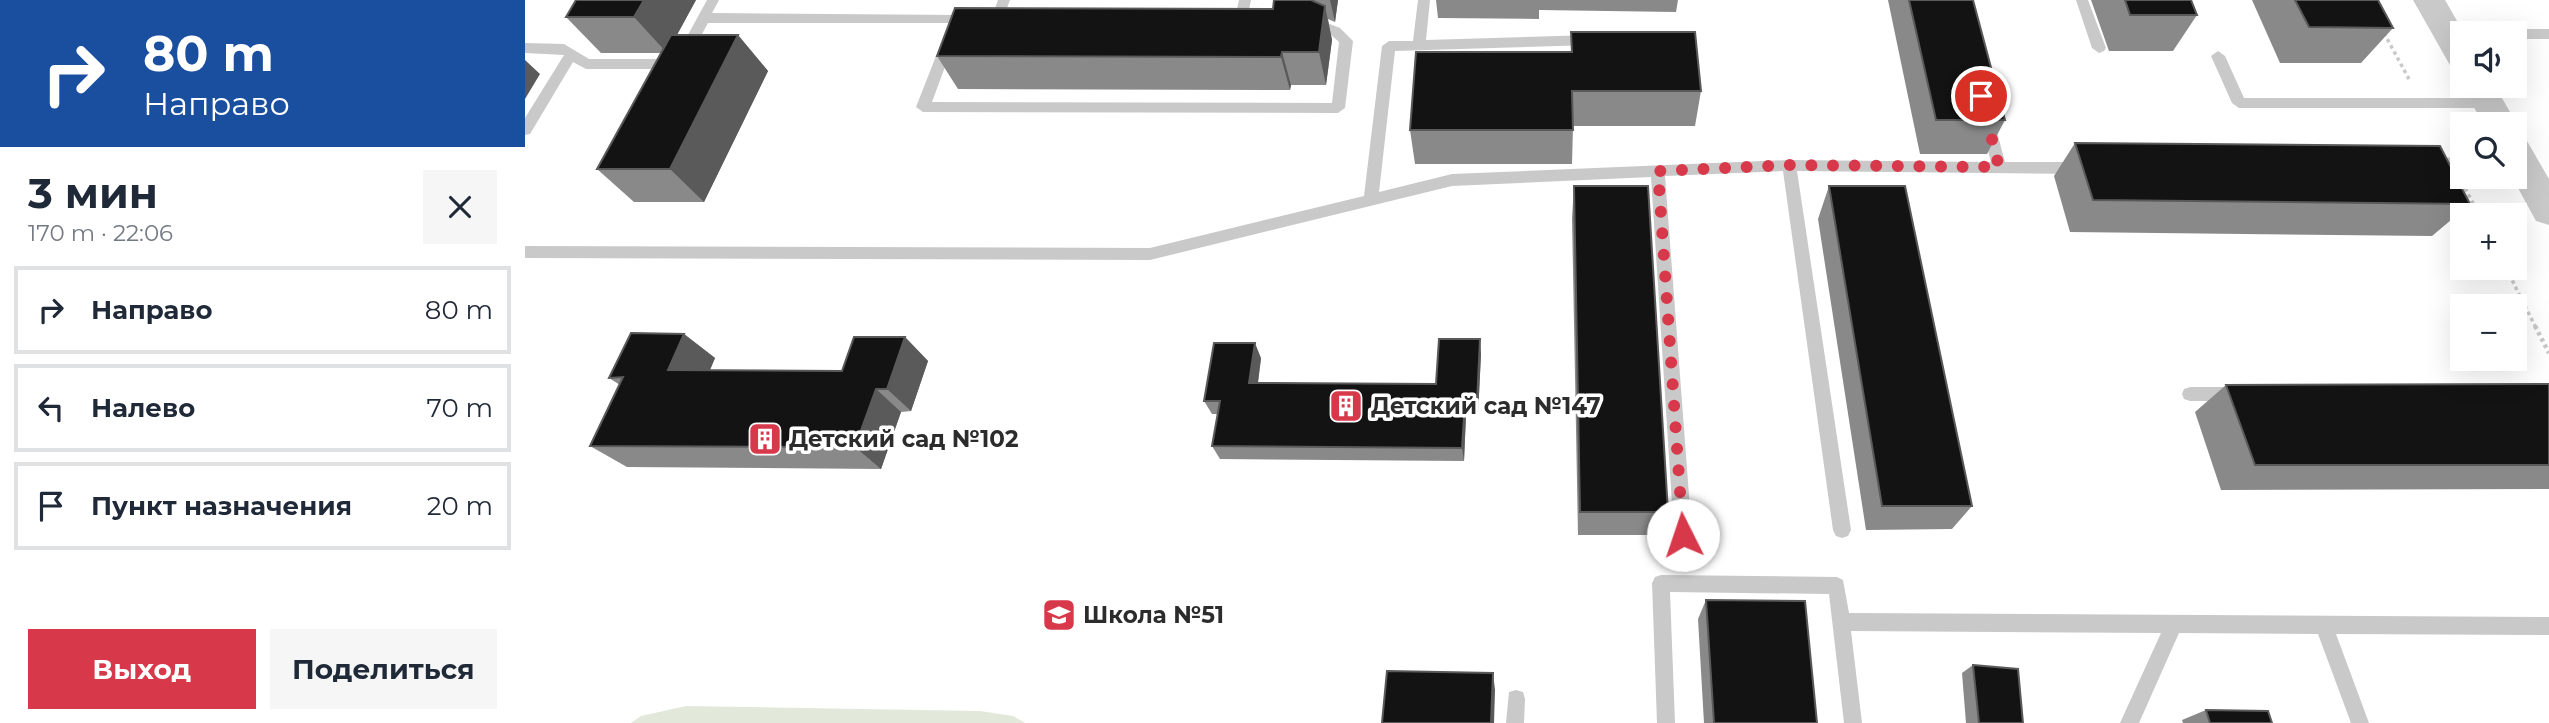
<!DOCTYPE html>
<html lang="ru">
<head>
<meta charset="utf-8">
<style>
  :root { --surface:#fff; --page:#f6f6f7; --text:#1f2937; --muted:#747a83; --line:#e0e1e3; --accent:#d7394b }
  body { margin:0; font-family:Montserrat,sans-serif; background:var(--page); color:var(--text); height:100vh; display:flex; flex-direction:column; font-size:26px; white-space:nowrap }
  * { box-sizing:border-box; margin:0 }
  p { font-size:23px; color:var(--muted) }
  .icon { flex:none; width:38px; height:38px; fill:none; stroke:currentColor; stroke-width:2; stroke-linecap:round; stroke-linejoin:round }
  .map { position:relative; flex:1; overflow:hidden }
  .sheet { display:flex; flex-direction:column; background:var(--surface); width:525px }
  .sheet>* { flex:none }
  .hud { background:#1a4fa0; color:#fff; overflow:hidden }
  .buttons { position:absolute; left:1925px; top:21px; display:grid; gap:14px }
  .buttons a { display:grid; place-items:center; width:77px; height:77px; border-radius:0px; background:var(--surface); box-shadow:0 7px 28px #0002; font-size:35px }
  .pin { position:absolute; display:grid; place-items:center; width:60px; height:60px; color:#fff; margin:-30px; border:4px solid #fff; border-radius:50%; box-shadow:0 2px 7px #0007 }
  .me { position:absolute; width:77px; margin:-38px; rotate:356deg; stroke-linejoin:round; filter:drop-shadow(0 0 5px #0008) }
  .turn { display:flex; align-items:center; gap:24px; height:147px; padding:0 28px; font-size:32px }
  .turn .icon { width:91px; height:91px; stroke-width:2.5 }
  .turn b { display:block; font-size:49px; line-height:60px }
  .round { display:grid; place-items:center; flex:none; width:74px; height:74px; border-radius:0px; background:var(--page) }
  .head { display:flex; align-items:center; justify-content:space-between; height:119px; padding:0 28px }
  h1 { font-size:42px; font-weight:700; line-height:52px }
  .cta { display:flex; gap:14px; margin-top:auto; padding:14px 28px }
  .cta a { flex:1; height:80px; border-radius:0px; background:var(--accent); color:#fff; font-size:28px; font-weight:700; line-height:80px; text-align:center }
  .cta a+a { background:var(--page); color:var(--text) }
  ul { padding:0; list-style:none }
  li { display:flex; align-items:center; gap:21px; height:88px; margin:0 14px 10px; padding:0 14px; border:4px solid var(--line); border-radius:0px }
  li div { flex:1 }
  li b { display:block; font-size:26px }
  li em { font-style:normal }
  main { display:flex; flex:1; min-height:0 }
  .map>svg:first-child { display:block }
  .green { fill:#e2e9da }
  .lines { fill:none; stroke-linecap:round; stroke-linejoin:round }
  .path-far1 { stroke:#c9c9c9; stroke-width:3.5; stroke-dasharray:3.5 3.5; stroke-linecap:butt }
  .path { stroke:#c9c9c9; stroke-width:4.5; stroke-dasharray:3.5 3.5; stroke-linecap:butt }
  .service { fill:#c9c9c9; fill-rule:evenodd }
  .tertiary { fill:#c9c9c9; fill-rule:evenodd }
  .wall { fill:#898989 }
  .shaded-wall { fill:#5a5a5a }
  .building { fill:#131313; stroke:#5a5a5a; stroke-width:2 }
  .route { stroke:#d7394b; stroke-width:12; stroke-dasharray:0 21.6 }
  .labels { text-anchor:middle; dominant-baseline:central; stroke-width:7; stroke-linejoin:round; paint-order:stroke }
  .poi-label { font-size:23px; font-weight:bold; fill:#2c2c2c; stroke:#fff; text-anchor:start }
</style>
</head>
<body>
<main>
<section class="sheet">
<div class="hud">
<div class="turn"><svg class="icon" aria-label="right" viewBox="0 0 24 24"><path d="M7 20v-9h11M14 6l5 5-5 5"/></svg><div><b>80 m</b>Направо</div></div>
</div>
<div class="head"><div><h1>3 мин</h1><p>170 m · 22:06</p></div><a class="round"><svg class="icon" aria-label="close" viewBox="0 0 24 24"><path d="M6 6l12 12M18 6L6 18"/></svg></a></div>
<ul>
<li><svg class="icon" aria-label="right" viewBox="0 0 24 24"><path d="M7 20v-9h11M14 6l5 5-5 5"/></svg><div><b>Направо</b></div><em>80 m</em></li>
<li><svg class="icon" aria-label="left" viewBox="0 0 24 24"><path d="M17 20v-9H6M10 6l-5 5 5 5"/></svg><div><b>Налево</b></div><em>70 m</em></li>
<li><svg class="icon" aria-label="arrive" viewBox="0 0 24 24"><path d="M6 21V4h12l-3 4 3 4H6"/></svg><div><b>Пункт назначения</b></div><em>20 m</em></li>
</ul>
<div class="cta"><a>Выход</a><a>Поделиться</a></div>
</section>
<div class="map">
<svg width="2024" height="723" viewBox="0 0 2024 723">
  <rect width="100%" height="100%" fill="#fff"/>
  <!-- green -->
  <path class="green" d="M161,706L455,711L488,716L500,723H106L116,716Z"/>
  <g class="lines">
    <!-- path-far1 -->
    <path class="path-far1" d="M1859,33L1885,81
      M1937,182L1954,215
      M1981,268L2011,328"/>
    <!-- path -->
    <path class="path" d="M2010,326L2024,353"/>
    <!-- service -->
    <path class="service" d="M182,0H194L187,13L437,15L438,18L407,102L807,103L814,42L805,34L782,25L781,22L787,17L815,28L828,41L820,108L813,113L398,112L391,107L424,23H183L165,56H155L153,53Z
      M473,0H485L478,19L472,24L466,19Z
      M714,0H726L722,19L716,24L710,19Z
      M893,0H905L901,40L1066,35L1073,40L1066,45L870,51L854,192L927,174L1264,160L1466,162L1455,121L1462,116L1469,121L1480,162H1554L1561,168L1554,174L1272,171L1326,530L1323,536L1317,538L1311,536L1308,530L1258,171L1140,176L1167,535L1164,541L1158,543L1152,541L1149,535L1126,177L927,186L625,260L0,258V246L625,248L839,196L857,46L864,41H888Z
      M1551,0H1563L1581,48L1579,51L1574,53L1567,48Z
      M1990,29H2024V39H1990V33H1984Z
      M0,43L39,44L64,59H150L157,64L150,69H61L48,62L5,134L0,135V118L39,55L0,53Z
      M1693,51L1700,56L1719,98H1963L1970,103L1963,108H1714L1707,103L1686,56Z
      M1937,155V165L1905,171L1898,166L1905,161Z
      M1665,387H1712L1718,389L1720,394L1718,399L1712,401H1665L1659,399L1657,394L1659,389Z
      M1136,575L1312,577L1318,580L1324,613L2024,617V635L1811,634L1844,723H1826L1793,634L1654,633L1614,723H1595L1636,633L1326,631L1337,723H1319L1304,594L1145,592L1150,723H1132L1127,583L1130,577Z
      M991,690L998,692L1000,699L999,723H981L984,692Z"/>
    <!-- tertiary -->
    <path class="tertiary" d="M1888,0H1920L1939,33L1937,71L1926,67Z
      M1937,85L1970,86L1992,124L1990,128V124H1958Z
      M1990,137L2002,141L2024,179V225L2011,221L1987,177H1990Z"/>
  </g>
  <!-- wall -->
  <path class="wall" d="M171,0L152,35H213L243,71L179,202H109L72,169L136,53H76L41,17Z
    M749,0H813L810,22L803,19L807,40L801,85H766L765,90L433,89L412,56L748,9Z
    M911,0H1153L1151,12L1014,10V19L913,18Z
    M1363,0H1448L1480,120L1462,154H1395Z
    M1566,0H1666L1672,15L1648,51H1584Z
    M1727,0H1853L1868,28L1836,63H1755Z
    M1046,32L1176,91L1170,126H1048L1047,164H890L885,130L1046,52Z
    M1550,143L1945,204L1907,236L1545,232L1529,176Z
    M1049,186L1143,512L1137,535H1053L1047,218Z
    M1304,186L1447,506L1427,529L1341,530L1293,219Z
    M159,334L190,358L185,370L317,371L380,337L403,361L386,411L376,412L356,469L102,467L65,446L95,385L84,378Z
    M956,354L953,415H941L939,461L695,459L687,446L693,414H687L679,401L736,358L733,383L911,384Z
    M2024,384V489L1696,490L1670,412L1701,385Z
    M1181,600L1292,723H1179L1173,619Z
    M1448,665L1498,723H1441L1437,673Z
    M1681,710L1747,723H1658L1657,720Z"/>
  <!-- shaded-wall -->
  <path class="shaded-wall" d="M119,0H171L142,53L109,17Z
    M805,0H813L810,22Z
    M800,6L807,40L801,85L794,52Z
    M213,35L243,71L179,202L145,169Z
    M757,52L766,85L765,90L756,57Z
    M0,60L15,74L0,99Z
    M159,334L190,358L175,393L143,370Z
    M380,337L403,361L386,411L362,389Z
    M955,339L956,354L953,415L952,402Z
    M730,343L736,358L731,397L724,383Z
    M351,389L376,412L356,469L330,447Z
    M940,402L941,415L939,461L937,448Z
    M968,673L970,690L969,723H966Z"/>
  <!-- building -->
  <path class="building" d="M51,0H119L109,17H41Z
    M749,0H786L800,6L794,52H757L756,57L412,56L430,8L748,9Z
    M1384,0H1448L1480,120H1411Z
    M1600,0H1666L1672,15H1605Z
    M1770,0H1853L1868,28L1784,27Z
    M1046,32H1170L1176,91H1047L1048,130H885L891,52H1047Z
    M146,35H213L145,169H72Z
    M1550,143L1915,146L1945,204L1568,200Z
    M1049,186H1123L1143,512H1055Z
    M1304,186H1380L1447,506H1357Z
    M106,333L159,334L143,370L317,371L329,337H380L362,389H351L330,447L65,446L98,377L84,378Z
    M914,339H955L952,402H940L937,448L687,446L695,401H679L689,343H730L724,383L911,384Z
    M2024,384V465H1730L1701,385Z
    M1181,600L1280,601L1292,723H1189Z
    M1448,665L1493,669L1498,723H1454Z
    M862,671L968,673L966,723H857Z
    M1681,710L1743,711L1747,723H1685Z"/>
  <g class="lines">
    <!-- route -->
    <path class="route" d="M1158,535L1133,171L1265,165L1474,167L1456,96"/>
  </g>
  <!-- icons -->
  <defs>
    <symbol id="building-square" viewBox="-11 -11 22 22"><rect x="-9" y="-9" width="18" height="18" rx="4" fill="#d7394b" stroke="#fff"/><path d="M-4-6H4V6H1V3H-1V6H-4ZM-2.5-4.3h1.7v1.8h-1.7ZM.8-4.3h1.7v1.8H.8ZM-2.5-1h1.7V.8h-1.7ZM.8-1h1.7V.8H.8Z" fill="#fff"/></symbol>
    <symbol id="school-square" viewBox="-11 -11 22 22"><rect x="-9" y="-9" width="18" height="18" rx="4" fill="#d7394b" stroke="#fff"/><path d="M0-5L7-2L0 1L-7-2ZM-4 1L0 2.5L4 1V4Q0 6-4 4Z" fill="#fff"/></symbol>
  </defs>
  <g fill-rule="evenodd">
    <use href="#building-square" x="802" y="387" width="38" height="38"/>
    <use href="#building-square" x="221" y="420" width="38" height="38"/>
    <use href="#school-square" x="515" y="596" width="38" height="38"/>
  </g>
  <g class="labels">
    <!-- poi labels -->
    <g class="poi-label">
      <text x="846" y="406">Детский сад №147</text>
      <text x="264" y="439">Детский сад №102</text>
      <text x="558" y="615">Школа №51</text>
    </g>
  </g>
</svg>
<div class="buttons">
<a><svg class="icon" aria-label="sound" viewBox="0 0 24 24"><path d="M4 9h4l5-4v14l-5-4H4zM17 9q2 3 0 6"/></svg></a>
<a><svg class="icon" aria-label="search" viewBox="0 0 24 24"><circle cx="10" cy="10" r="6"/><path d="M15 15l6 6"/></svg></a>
<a>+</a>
<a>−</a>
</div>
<div class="pin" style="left:1456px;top:96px;background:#d93025"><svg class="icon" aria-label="arrive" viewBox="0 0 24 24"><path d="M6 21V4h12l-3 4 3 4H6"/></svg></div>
<svg class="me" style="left:1158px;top:535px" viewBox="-20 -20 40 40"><circle r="19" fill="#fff"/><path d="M0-13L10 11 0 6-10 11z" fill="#d7394b"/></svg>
</div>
</main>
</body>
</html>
